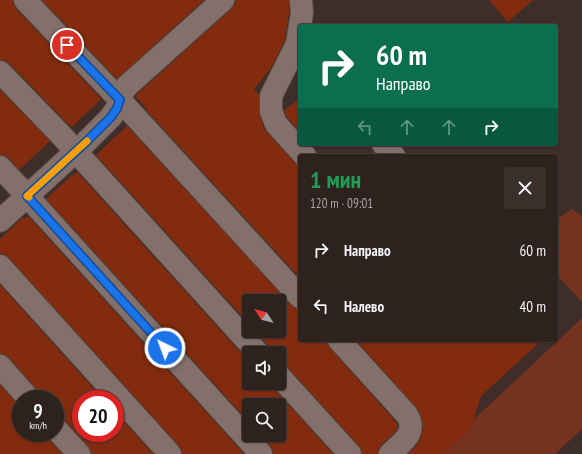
<!DOCTYPE html>
<html lang="ru">
<head>
<meta charset="utf-8">
<style>
  :root { --surface:#2e221e; --page:#3a2f2b; --text:#f1f3f6; --muted:#a7a4a4; --line:#493f3c }
  body { margin:0; font-family:"PT Sans Narrow",sans-serif; background:var(--page); color:var(--text); height:100vh; display:flex; flex-direction:column; font-size:15px; white-space:nowrap }
  * { box-sizing:border-box; margin:0 }
  p { font-size:13px; color:var(--muted) }
  .icon { flex:none; width:22px; height:22px; fill:none; stroke:currentColor; stroke-width:2; stroke-linecap:round; stroke-linejoin:round }
  .map { position:relative; flex:1; overflow:hidden }
  .panel { position:absolute; left:298px; top:154px; width:260px; height:188px; display:flex; flex-direction:column; background:var(--surface); border-radius:4px; box-shadow:0 1px 3px #0004,0 0 0 1px var(--line) }
  .panel>* { flex:none }
  .hud { position:absolute; left:298px; top:24px; width:260px; height:122px; border-radius:4px; box-shadow:0 1px 3px #0004,0 0 0 1px var(--line); background:#0b6e4f; color:#fff; overflow:hidden }
  .needle { width:26px; rotate:306deg }
  .controls { position:absolute; left:242px; top:294px; display:grid; gap:8px }
  .controls a { display:grid; place-items:center; width:44px; height:44px; border-radius:4px; background:var(--surface); box-shadow:0 1px 3px #0004,0 0 0 1px var(--line); font-size:20px }
  .speed { position:absolute; left:12px; top:390px; display:flex; gap:8px; font-size:20px; font-weight:700; text-align:center }
  .speed>* { display:grid; place-content:center; width:52px; height:52px; border-radius:50%; background:var(--surface); box-shadow:0 1px 3px #0004,0 0 0 1px var(--line); line-height:1 }
  .speed small { font-size:10px; font-weight:400 }
  .speed .limit { border:6px solid #d22; background:#fff; color:#111 }
  .pin { position:absolute; display:grid; place-items:center; width:34px; height:34px; color:#fff; margin:-17px; border:2px solid #fff; border-radius:50%; box-shadow:0 1px 4px #0007 }
  .me { position:absolute; width:44px; margin:-22px; rotate:318deg; stroke-linejoin:round; filter:drop-shadow(0 0 3px #0008) }
  .turn { display:flex; align-items:center; gap:14px; height:84px; padding:0 12px; font-size:18px }
  .turn .icon { width:52px; height:52px; stroke-width:2.5 }
  .turn b { display:block; font-size:28px; line-height:34px }
  .lanes { display:flex; align-items:center; height:38px; padding:0 12px; background:#0003; justify-content:center; gap:20px; direction:ltr }
  .lanes .off { opacity:.35 }
  .round { display:grid; place-items:center; flex:none; width:42px; height:42px; border-radius:4px; background:var(--page) }
  .headline { display:flex; align-items:center; justify-content:space-between; height:68px; padding:0 12px }
  h1 { font-size:24px; font-weight:800; line-height:30px; color:#1e9e55 }
  ul { padding:0; list-style:none }
  li { display:flex; align-items:center; gap:12px; height:56px; padding:0 12px }
  li div { flex:1 }
  li b { display:block; font-size:15px }
  li em { font-style:normal }
  .map>svg:first-child { display:block }
  .green { fill:#75321f }
  .building { fill:#832b0e }
  .lines { fill:none; stroke-linecap:round; stroke-linejoin:round }
  .minor-casing { stroke:#5a4c48; stroke-width:24 }
  .minor { stroke:#83706b; stroke-width:22 }
  .route-casing { stroke:#114b97; stroke-width:10 }
  .route { stroke:#1a73e8; stroke-width:7 }
  .slow { stroke:#f59e0b; stroke-width:7 }
</style>
</head>
<body>
<div class="map">
<svg width="582" height="454" viewBox="0 0 582 454">
  <rect width="100%" height="100%" fill="#3e2d28"/>
  <!-- green -->
  <path class="green" d="M572,209L582,216V302L556,274V220Z
    M582,318V429L555,454H437Z"/>
  <!-- building -->
  <path class="building" d="M0,0H13V3L16,9L101,99L72,127L69,124H68L9,63L4,60H0Z
    M42,0H204L117,79Z
    M235,0H289V12L285,40L271,68L254,89L259,95V111L264,129L296,164L300,167V278L146,110L147,109L135,96L231,9L235,4Z
    M489,0H533L508,22Z
    M0,90L50,141L19,170L9,158L4,155H0Z
    M300,98V132L287,117L284,111Z
    M127,126L291,305L296,309H300V340H327V343L330,348L396,422L398,427L397,430L381,445L378,450V454H362V451L359,446L288,368L283,364H279V353H270V350L268,345L255,331H279V301H249V324L96,155Z
    M77,172L249,362V383H269L333,454H273V451L270,446L261,435H279V405H249V422L46,199L72,175L73,176Z
    M28,216L244,454H182V451L179,446L9,258L4,254H0V239L23,217L25,219Z
    M0,285L103,399H81V433H115V412L153,454H91V451L88,446L55,410V399H45L9,358L4,354H0Z
    M356,340H542L481,396L471,428L443,454H408L417,445L422,435L423,426L422,420L418,410Z
    M0,385L21,408V433H44L46,436L62,454H0Z"/>
  <g class="lines">
    <defs>
      <path id="minor" d="M25,0L78,56L120,100L300,297
        M301,0L302,13L297,44L271,96V111L276,124L305,156
        M0,72L61,135L258,353
        M383,144L394,156
        M0,167L27,196L261,454
        M0,221L85,143L111,117L117,108L122,93L127,86L223,0
        M0,266L170,454
        M339,340L407,415C418,433 402,442 390,454
        M0,366L29,399
        M279,376L350,454
        M55,428L79,454"/>
    </defs>
    <!-- minor casing -->
    <use href="#minor" class="minor-casing"/>
    <!-- minor -->
    <use href="#minor" class="minor"/>
  </g>
  <g class="lines">
    <defs>
      <path id="route" d="M67,45L120,100L117,108L111,117L85,143L27,196L165,348"/>
    </defs>
    <!-- route casing -->
    <use href="#route" class="route-casing"/>
    <!-- route -->
    <use href="#route" class="route"/>
    <!-- slow -->
    <path class="slow" d="M29,197L27,196L87,141"/>
  </g>
</svg>
<div class="controls">
<a><svg class="needle" viewBox="-14 -14 28 28"><path d="M0-13l5 13h-10z" fill="#e53935"/><path d="M0 13l5-13h-10z" fill="#a7a4a4"/></svg></a>
<a><svg class="icon" aria-label="sound" viewBox="0 0 24 24"><path d="M4 9h4l5-4v14l-5-4H4zM17 9q2 3 0 6"/></svg></a>
<a><svg class="icon" aria-label="search" viewBox="0 0 24 24"><circle cx="10" cy="10" r="6"/><path d="M15 15l6 6"/></svg></a>
</div>
<div class="speed"><div>9<small>km/h</small></div><div class="limit">20</div></div>
<div class="pin" style="left:67px;top:45px;background:#d93025"><svg class="icon" aria-label="arrive" viewBox="0 0 24 24"><path d="M6 21V4h12l-3 4 3 4H6"/></svg></div>
<svg class="me" style="left:165px;top:348px" viewBox="-20 -20 40 40"><circle r="17" fill="#1a73e8" stroke="#fff" stroke-width="3"/><path d="M0-11L8 9 0 5-8 9z" fill="#fff"/></svg>
<div class="hud">
<div class="turn"><svg class="icon" aria-label="right" viewBox="0 0 24 24"><path d="M7 20v-9h11M14 6l5 5-5 5"/></svg><div><b>60 m</b>Направо</div></div>
<div class="lanes"><svg class="icon off" aria-label="left" viewBox="0 0 24 24"><path d="M17 20v-9H6M10 6l-5 5 5 5"/></svg><svg class="icon off" aria-label="ahead" viewBox="0 0 24 24"><path d="M12 20V5M6 11l6-6 6 6"/></svg><svg class="icon off" aria-label="ahead" viewBox="0 0 24 24"><path d="M12 20V5M6 11l6-6 6 6"/></svg><svg class="icon" aria-label="right" viewBox="0 0 24 24"><path d="M7 20v-9h11M14 6l5 5-5 5"/></svg></div>
</div>
<section class="panel">
<div class="headline"><div><h1>1 мин</h1><p>120 m · 09:01</p></div><a class="round"><svg class="icon" aria-label="close" viewBox="0 0 24 24"><path d="M6 6l12 12M18 6L6 18"/></svg></a></div>
<ul>
<li><svg class="icon" aria-label="right" viewBox="0 0 24 24"><path d="M7 20v-9h11M14 6l5 5-5 5"/></svg><div><b>Направо</b></div><em>60 m</em></li>
<li><svg class="icon" aria-label="left" viewBox="0 0 24 24"><path d="M17 20v-9H6M10 6l-5 5 5 5"/></svg><div><b>Налево</b></div><em>40 m</em></li>
</ul>
</section>
</div>
</body>
</html>
